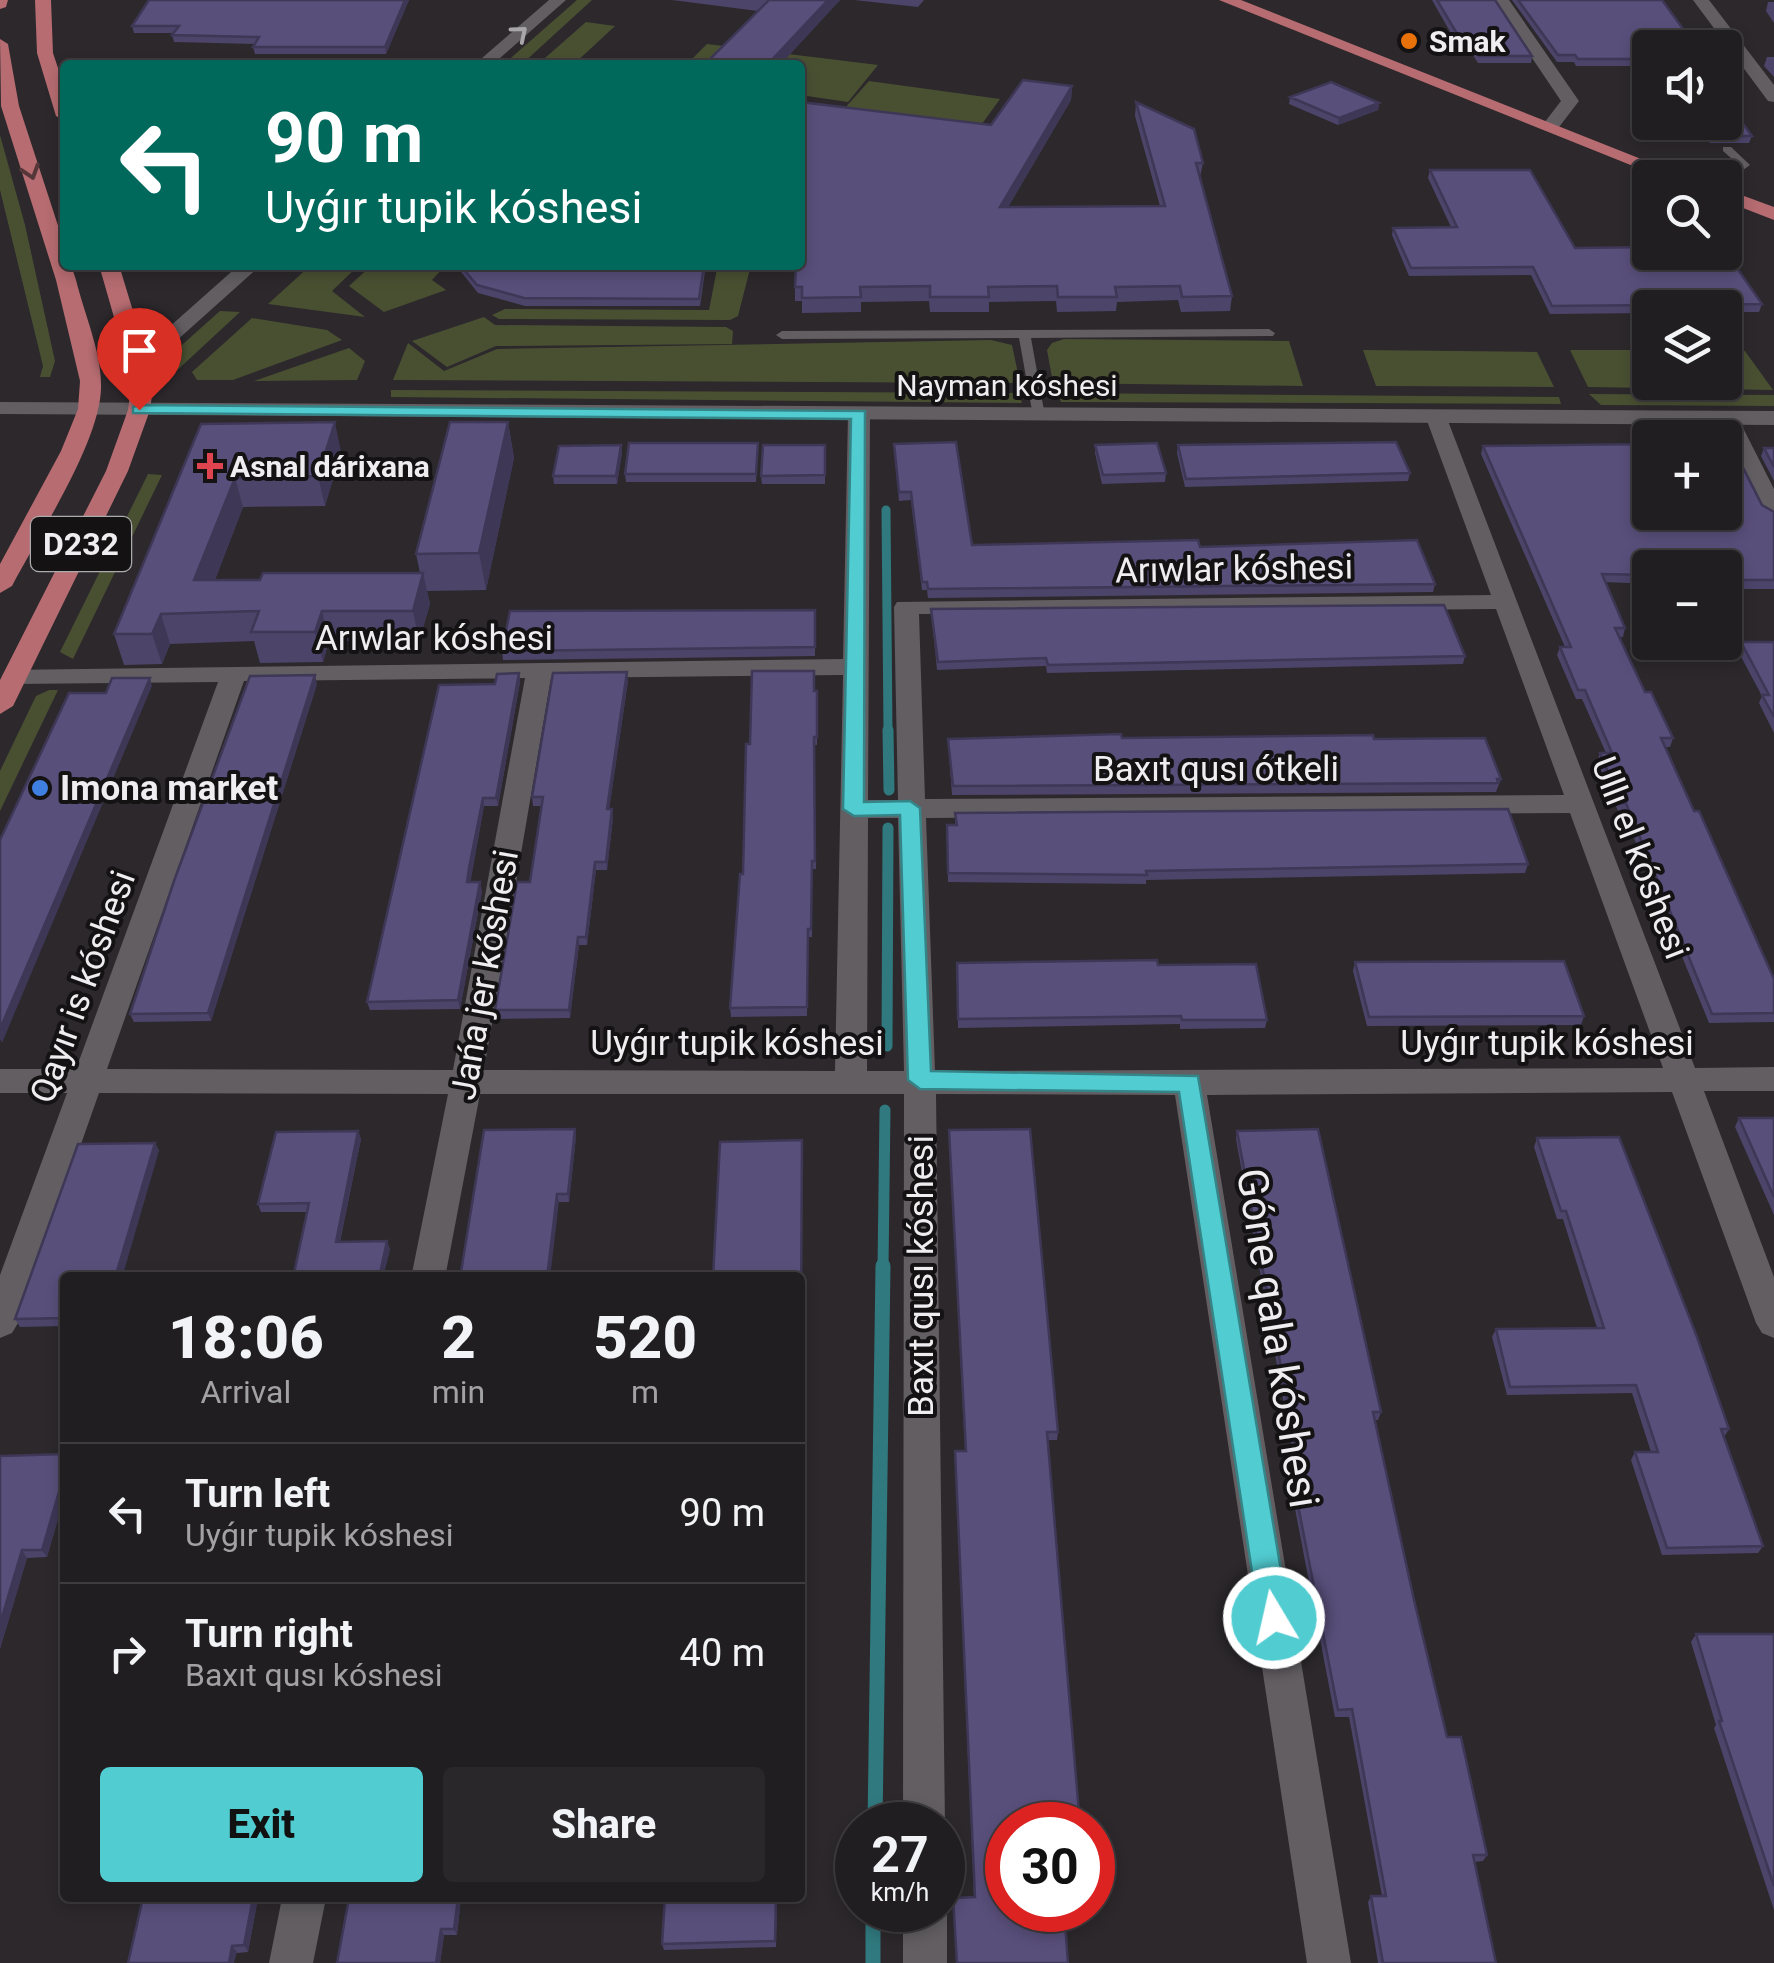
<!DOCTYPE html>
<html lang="en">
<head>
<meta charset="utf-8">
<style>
  :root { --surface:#211e21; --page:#29272a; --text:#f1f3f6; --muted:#a2a2a5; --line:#3e3c3f; --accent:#51ccd1 }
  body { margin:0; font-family:Roboto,sans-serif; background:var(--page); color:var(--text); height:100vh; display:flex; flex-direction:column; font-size:38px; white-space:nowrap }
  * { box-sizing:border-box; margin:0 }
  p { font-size:32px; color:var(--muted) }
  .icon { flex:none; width:55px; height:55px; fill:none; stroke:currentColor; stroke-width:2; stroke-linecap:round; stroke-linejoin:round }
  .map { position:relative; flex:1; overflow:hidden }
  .drawer { position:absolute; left:60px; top:1272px; width:745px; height:630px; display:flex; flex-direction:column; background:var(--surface); border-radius:10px; box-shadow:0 5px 15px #0003,0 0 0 2px var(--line) }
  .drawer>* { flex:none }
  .top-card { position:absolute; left:60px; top:60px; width:745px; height:210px; border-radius:10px; box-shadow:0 5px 15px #0003,0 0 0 2px var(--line); background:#00695c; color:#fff; overflow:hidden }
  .fabs { position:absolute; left:1632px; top:30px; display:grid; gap:20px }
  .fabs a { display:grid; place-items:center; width:110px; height:110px; border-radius:10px; background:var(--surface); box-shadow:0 5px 15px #0003,0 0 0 2px var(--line); font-size:50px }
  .speed { position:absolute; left:835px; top:1802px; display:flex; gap:20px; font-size:50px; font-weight:700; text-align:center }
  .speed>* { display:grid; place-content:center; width:130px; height:130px; border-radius:50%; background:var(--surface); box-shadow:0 5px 15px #0003,0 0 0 2px var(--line); line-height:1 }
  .speed small { font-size:25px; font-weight:400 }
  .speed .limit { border:15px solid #d22; background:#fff; color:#111 }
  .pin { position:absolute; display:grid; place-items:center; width:85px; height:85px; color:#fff; margin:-102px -42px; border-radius:50% 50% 50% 0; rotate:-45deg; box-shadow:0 0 10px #0007 }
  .pin .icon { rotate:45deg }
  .me { position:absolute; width:110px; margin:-55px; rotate:351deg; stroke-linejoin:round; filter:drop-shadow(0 0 8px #0008) }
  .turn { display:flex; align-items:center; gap:35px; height:210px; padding:0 40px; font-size:45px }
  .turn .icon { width:130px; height:130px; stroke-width:2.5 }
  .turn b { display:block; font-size:70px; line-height:85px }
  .eta { display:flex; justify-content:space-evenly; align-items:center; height:170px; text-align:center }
  .eta b { font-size:60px; font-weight:800; line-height:70px }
  .cta { display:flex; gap:20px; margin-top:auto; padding:20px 40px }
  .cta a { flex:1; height:115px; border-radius:10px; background:var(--accent); color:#111; font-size:40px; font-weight:800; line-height:115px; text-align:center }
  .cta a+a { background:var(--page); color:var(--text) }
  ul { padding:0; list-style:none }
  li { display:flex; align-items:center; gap:30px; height:140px; padding:0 40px; border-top:2px solid var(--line) }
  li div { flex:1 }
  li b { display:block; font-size:38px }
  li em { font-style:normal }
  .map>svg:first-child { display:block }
  .green { fill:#495032 }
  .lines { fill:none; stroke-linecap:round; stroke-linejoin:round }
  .stream-far2 { stroke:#30797e; stroke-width:9 }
  .stream-far1 { stroke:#30797e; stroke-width:11 }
  .stream { stroke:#30797e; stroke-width:15 }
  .lane { fill:#625e62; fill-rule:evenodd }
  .street { fill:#625e62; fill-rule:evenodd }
  .secondary { fill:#625e62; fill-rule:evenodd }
  .primary { fill:#b66c71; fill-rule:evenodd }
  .wall { fill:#4d446a }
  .shaded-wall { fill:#3e3756 }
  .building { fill:#594f7b; stroke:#3e3756; stroke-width:2.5 }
  .oneway { stroke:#a8a6a8 }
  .oneway2 { stroke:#553639 }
  .route { fill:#51ccd1; stroke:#358588; stroke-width:2.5 }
  .food-dot { fill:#e8710a; stroke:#141213; stroke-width:4 }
  .health-dot { fill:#e0444e; stroke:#141213; stroke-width:4 }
  .shop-dot { fill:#3f7fe0; stroke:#141213; stroke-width:4 }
  .labels { text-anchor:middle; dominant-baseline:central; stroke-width:8; stroke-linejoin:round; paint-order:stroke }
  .far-poi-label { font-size:30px; font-weight:bold; fill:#efedef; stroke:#141213; text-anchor:start }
  .far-street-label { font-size:30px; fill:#efedef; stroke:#141213 }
  .shield { fill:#141213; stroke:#adabad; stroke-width:2.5 }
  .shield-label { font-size:32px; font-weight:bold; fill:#efedef }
  .street-label { font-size:35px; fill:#efedef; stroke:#141213 }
  .poi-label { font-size:35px; font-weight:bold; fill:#efedef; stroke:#141213; text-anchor:start }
  .near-street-label { font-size:42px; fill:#efedef; stroke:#141213 }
</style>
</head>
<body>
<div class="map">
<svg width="1774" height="1963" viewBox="0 0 1774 1963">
  <rect width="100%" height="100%" fill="#2c282c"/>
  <!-- green -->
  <path class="green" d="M577,0H592L521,65H503Z
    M586,22L615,26L573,65H537Z
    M707,44L878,65L848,102L800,95V65H686Z
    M869,81L1000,99L979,128L844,109Z
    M0,135L25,225L55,361L50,377H40L43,366L0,190Z
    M311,265H359L332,291L365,317L268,304Z
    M372,265H446L432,280L446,290L384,312L349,286Z
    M569,265H751L738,316L730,320L499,319L492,315L505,309L709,310L717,269Z
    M220,311L240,312L171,376H162L174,352Z
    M484,317L495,325L726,327L733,331L732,344L496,346L447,367L412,341Z
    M252,318L327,330L342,340L233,380H197L192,372Z
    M1064,339L1289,341L1303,386L1053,383L1047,350L1052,343Z
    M991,340L1012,345L1020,383L393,380L408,343L444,371L497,349Z
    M349,348L365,361L357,380L254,381Z
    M1363,350L1537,352L1554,387L1376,386Z
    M1570,350H1650V382H1725V351H1745L1773,390L1588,387Z
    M391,390L1019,393L1022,403L391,397Z
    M1058,393L1559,397L1561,404L1061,402Z
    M1589,394L1774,395V406L1601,405Z
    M148,474L162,475L73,659L60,652Z
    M49,690H58L0,811V771L36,696Z"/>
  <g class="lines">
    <!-- stream-far2 -->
    <path class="stream-far2" d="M886,510L888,732"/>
    <!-- stream-far1 -->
    <path class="stream-far1" d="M888,730L889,790
      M887,1046L888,828
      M883,1268L885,1110"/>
    <!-- stream -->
    <path class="stream" d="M875,1825L883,1266
      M873,1910V1963"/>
    <!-- lane -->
    <path class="lane" d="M1723,147H1731L1750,165L1725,183V178H1722L1739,165L1723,151Z
      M1269,329L1275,333L1273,336L1031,338L1045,416L1039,420L1033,416L1019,338L782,339L776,335L782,331Z"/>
    <!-- street -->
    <path class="street" d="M1493,0H1509L1579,101L1556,131L1541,127L1561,101Z
      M859,407L870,414L868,800H898L894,607L897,602L1491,595L1426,418L1437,411L1445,413L1695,1068L1774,1067V1091H1704L1774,1277V1338L1762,1333L1756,1323L1672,1092L1207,1095L1351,1963H1307L1175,1095L936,1094L945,1825L942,1831V1825H903L904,1094H480L445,1278H411L448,1094L99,1093L18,1323L12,1333L0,1338V1275L67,1093H0V1069H76L218,682L15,684L2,676L6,670L843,659L848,414ZM1496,609L1564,795L925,799L919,614ZM843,675L835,1071L484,1070L551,678ZM525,678L453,1070L107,1069L244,681ZM1570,813L1663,1068L935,1071L926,818ZM868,818H898L904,1071H867Z
      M1727,411L1738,418L1774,489V519L1762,512L1716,418Z
      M282,1898H326L313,1963H269Z
      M942,1900L947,1910V1963H903V1910H942Z"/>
    <!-- secondary -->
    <path class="secondary" d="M549,0H566L492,65H474Z
      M1693,0H1709L1774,85V102L1768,101Z
      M239,265H261L146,368H132L129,364L132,360Z
      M0,402L1774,411V425L0,414Z"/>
    <!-- primary -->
    <path class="primary" d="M0,0H8L6,7L0,9Z
      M35,0H51L53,53L65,89V121L56,116L37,53Z
      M1219,0H1241L1689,178H1663Z
      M0,39L8,44L19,106L65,247V265H71L76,280C84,313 101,351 101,384C103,438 38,536 12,586L0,593V564L61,451L78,409L80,381L56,280L1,106Z
      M1725,189L1774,207V220L1725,201Z
      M99,265H119L154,380L150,410L128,471L13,706L0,714V680L106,471L128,410L132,380Z"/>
  </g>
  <!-- wall -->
  <path class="wall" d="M409,0L386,54H255L253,47L255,44L174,42L172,35L174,33H134L132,26Z
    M672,0H840L780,65H704L758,11Z
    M854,0H924L918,7Z
    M1432,0H1495L1532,56L1531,63H1478L1466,44H1457Z
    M1512,0H1662L1650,48V66H1576L1574,62H1557Z
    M1768,2H1774V23L1766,11Z
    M1767,57H1774V77L1764,66Z
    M1072,86L1071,100L1008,207L1160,206L1135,116L1136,102L1203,163L1200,177L1232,296L1230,311L1181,312L1178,300L1117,302L1116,311L1057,312L1056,301L989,302V312H930L929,301L861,302V312L802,313V301H795V287L991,125Z
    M1290,97L1379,103L1378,110L1338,125L1289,104Z
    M1696,122H1725L1752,136L1749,143H1710Z
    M1430,170L1575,248L1762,304L1759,312H1725V308H1650V313L1550,314L1531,275L1409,276L1392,235L1393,228L1451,227L1428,178Z
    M458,265H704L705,271L700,306H525L478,293L458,268Z
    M508,422L514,458L486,590L427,591L430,604L419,641H329L323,662L260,663L254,641L170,644L162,664L124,665L114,634L201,424L341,452L325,506L243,507L215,580H260L420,573L416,554Z
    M894,444L972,545L1200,547L1435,584L1433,592L928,598L927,590H922L911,500L899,501Z
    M621,445L622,453L617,484H554L553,476Z
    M825,445V484H762L761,476Z
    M1095,445L1166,473L1165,482L1102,484L1095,453Z
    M1178,445L1410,473L1408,481L1185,487L1177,453Z
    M1483,446L1762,505L1774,512V589H1725V568H1650V584L1605,582L1625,628L1623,637H1619L1645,692L1673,738L1670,747H1664L1774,979V1022L1709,1023L1623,811H1618L1597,762L1600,753H1606L1582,699H1576L1557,655L1560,647H1565L1481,454Z
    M1764,448H1774V481L1761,456Z
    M758,451L756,482H626L625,474Z
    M931,609L1465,656L1463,664L1047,673L1046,666L937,670Z
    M815,610V656L503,660L502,651Z
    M1741,642H1774V733L1759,703L1762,696L1738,651Z
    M519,673L520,682L498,806H484L471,877L470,882L482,891L460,1009L370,1010L367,1002L495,684Z
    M628,681L609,809L613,818L607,870H596L587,945H579L570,1018L497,1019L495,1010L530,882L542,806H533L532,797Z
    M317,684L211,1021L134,1022L130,1014Z
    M814,691H817V745H814L816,869H812V937H808L807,1016L731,1017L730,1008L743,874L750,744Z
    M1122,738L1374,739L1501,779L1496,792L952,795L948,739Z
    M955,813L1528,864L1525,873L1146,880V884L948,882L947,825H955Z
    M1355,962L1584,1016L1581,1025L1367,1026L1353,971Z
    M957,963L1158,965L1267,1020L1265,1028L1180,1029V1024L958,1028Z
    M1739,1118H1774V1215L1735,1127Z
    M575,1129L576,1137L569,1202H559L460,1278Z
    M949,1130L1058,1432L1057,1440H1048L1008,1825L1068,1963H956L953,1898L974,1897L955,1459L965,1451Z
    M358,1131L361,1139L340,1242L387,1241L390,1250L293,1278L307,1212H261L258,1204Z
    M1237,1131L1381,1412L1378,1420H1375L1414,1600L1447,1737L1487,1855L1483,1861L1474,1862L1496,1963H1378L1368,1902L1371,1896H1382L1349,1717H1335L1287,1467L1289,1459H1294L1236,1139Z
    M1537,1138L1729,1429L1724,1437L1763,1546L1758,1553L1662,1555L1631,1460L1635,1452H1651L1632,1393L1507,1395L1492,1337L1496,1329L1597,1328L1563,1219H1557L1534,1147Z
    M155,1143L159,1151L65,1278V1326L20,1327L15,1319Z
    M65,1454V1495L47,1557L27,1558L0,1649V1456Z
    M1696,1634H1774V1910L1714,1728L1716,1725L1691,1642Z
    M258,1898L248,1952L128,1963Z
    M349,1898H461L457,1935H444L440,1963H337Z
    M665,1898H777L776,1947L664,1950L662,1944Z"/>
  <!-- shaded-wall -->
  <path class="shaded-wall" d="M405,0H409L386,54L385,47Z
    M828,0H840L780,65H767Z
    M1072,86L1071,100L1000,221V207Z
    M1379,103L1378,110L1338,125L1339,118Z
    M335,422L341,452L325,506L318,476Z
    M508,422L514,458L486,590L479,553Z
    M621,445L622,453L617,484L616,476Z
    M235,478L243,507L203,611L194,580Z
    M423,573L430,604L419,641L413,611Z
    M322,611L329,641L323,662L315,632Z
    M161,614L170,644L162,664L152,634Z
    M627,672L628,681L608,818L607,809Z
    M519,673L520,682L498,806L496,798Z
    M315,675L317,684L211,1021L208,1013Z
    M150,678L152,686L2,1043L0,1039V1029Z
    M483,798L484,806L469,891L467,882Z
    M612,809L613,818L607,870L606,862Z
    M595,862L596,870L587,945L586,937Z
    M480,882L482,891L460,1009L458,1000Z
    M578,937L579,945L570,1018L569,1010Z
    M575,1129L576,1137L569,1202L568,1194Z
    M358,1131L361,1139L338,1250L336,1242Z
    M155,1143L159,1151L122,1278H115Z
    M557,1194L559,1202L550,1278H547Z
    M387,1241L390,1250L383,1278H379Z
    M65,1471V1495L47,1557L42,1550Z
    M22,1550L27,1558L0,1649V1624Z
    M253,1898H258L248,1952L244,1945Z
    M458,1898H461L457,1935L454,1929Z
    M441,1929L444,1935L440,1963H436Z
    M232,1946L237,1952L234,1963H229Z"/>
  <!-- building -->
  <path class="building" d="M149,0H405L385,47H253L259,37L172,35L179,26H132Z
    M769,0H828L767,65H704Z
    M1437,0H1495L1532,56H1479L1467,37H1459Z
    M1518,0H1662L1697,48H1650V59H1578L1575,55H1558Z
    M1023,80L1072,86L1000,207L1165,206L1136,102L1194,129L1203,163H1196L1232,296L1182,297L1180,286L1115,287L1117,297H1058L1057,286L988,287L989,297H930V286L860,287L861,297L802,298V287H795L796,265H800V102L991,125Z
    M1331,82L1379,103L1339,118L1290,97Z
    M1725,99L1752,136H1712L1703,122H1725Z
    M1430,170H1530L1575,248L1650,247V252L1725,251L1762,304L1552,306L1533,267L1411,268L1393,228L1457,227Z
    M460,265H704L699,299L524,298L477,285Z
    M335,422L318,476L235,478L194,580H260L263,573H423L413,611H322L315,632H251L259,611L161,614L152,634H114L201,424Z
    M450,422H508L479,553L416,554Z
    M956,442L972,545L1198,540L1200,547L1417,540L1435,584L928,589L927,582H922L911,492H899L894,444Z
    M1396,442L1410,473L1186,479L1178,445Z
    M629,443H758L756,474H625Z
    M1157,443L1166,473L1103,475L1095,445Z
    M1650,444V512H1725V447L1733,448L1762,505L1774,512V580H1725V568H1650V575L1602,574L1625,628H1615L1645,692H1651L1673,738H1661L1694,811H1699L1774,979V1013L1712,1014L1626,803H1621L1600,753H1612L1585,690H1578L1560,647H1571L1483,446Z
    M621,445L616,476H553L559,446Z
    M763,445H825V475L761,476Z
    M1764,448H1774V467Z
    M1444,605L1465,656L1048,665L1046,658L938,662L931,609Z
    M815,610V647L502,651L510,611Z
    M1741,642H1774V717L1762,695H1769Z
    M752,671H814V691H817V737H814L815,861H812L811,929H808L807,1007L730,1008L740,874H743L746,744H750Z
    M627,672L607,809H612L606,862H595L586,937H578L569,1010H495L517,882H530L543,797H532L553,673Z
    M519,673L496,798H483L469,868L467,882H480L458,1000L367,1002L439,685L495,684L497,674Z
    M315,675L208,1013L130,1014L174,881L250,676Z
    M112,678H150L0,1029V840L69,693H106Z
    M1121,734L1122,738L1373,735L1374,739L1485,738L1501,779H1497L1498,783L953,786L948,739Z
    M1508,809L1528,864L1146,871L1147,875L948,873L947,825H957L955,813Z
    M1157,960L1158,965L1256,964L1267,1020H1182L1181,1016L958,1019L957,963Z
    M1564,961L1584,1016L1369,1017L1355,962Z
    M1739,1118H1774V1197Z
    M575,1129L568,1194H557L547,1278H460L484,1130Z
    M1030,1129L1058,1432H1047L1080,1825H1008V1910H1064L1068,1963H957L953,1898L975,1897L955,1451H966L949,1130Z
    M1318,1129L1381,1412H1373L1414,1600L1447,1737H1461L1487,1855H1473L1496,1963H1383L1371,1896H1386L1352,1709L1338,1710L1289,1459H1298L1237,1131Z
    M358,1131L336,1242L387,1241L379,1278H293L309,1203L258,1204L276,1132Z
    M1619,1137L1697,1337L1729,1429H1721L1763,1546L1667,1548L1635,1452H1658L1636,1385L1510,1387L1496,1329L1604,1328L1566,1211H1561L1537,1138Z
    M802,1140L801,1313H800V1278H713L720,1142Z
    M155,1143L115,1278H65V1318L15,1319L78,1144Z
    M65,1454V1471L42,1550H22L0,1624V1456Z
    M1696,1634H1774V1886L1719,1721H1722Z
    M143,1898H253L244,1945L232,1946L229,1963H128Z
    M349,1898H458L454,1929H441L436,1963H337Z
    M665,1898H776L775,1941L662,1944Z"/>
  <!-- one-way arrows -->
  <defs><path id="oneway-chevron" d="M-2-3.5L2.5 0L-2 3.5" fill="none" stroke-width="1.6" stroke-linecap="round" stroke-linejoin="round" transform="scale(2.5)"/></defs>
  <use class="oneway" href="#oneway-chevron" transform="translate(520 33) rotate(-40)"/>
  <use class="oneway2" href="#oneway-chevron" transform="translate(31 172) rotate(72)"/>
  <!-- route -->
  <path class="route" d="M139,405L865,411L864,802L910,801L920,808L931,1071L1198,1076L1289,1618L1285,1628L1274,1633L1264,1628L1259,1618L1179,1092L920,1089L908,1080L900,815L854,816L843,809L851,419L133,413V407Z"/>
  <!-- markers -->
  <circle class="food-dot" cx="1409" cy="41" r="10"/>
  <path class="health-dot" d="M205 451h10v10h10v10h-10v10h-10v-10h-10v-10h10z"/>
  <circle class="shop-dot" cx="40" cy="788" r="10"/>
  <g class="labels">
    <!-- far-poi labels -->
    <g class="far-poi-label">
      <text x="1429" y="41">Smak</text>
      <text x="230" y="466">Asnal dárixana</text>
    </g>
    <!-- far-street labels -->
    <g class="far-street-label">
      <text x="1007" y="385">Nayman kóshesi</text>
    </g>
    <!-- shield labels -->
    <rect class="shield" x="31" y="517" width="100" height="54" rx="8"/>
    <g class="shield-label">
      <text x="81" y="544">D232</text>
    </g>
    <!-- street labels -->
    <g class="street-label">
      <text transform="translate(1234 569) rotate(-1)">Arıwlar kóshesi</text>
      <text x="434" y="638">Arıwlar kóshesi</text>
      <text x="1216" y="769">Baxıt qusı ótkeli</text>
      <text transform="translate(1640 858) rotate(69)">Ullı el kóshesi</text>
      <text transform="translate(485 975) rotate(-80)">Jańa jer kóshesi</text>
      <text transform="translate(83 987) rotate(-70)">Qayır is kóshesi</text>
      <text x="737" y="1043">Uyǵır tupik kóshesi</text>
      <text x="1547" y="1043">Uyǵır tupik kóshesi</text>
      <text transform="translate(921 1276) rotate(-90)">Baxıt qusı kóshesi</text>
    </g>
    <!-- poi labels -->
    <g class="poi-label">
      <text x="60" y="788">Imona market</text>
    </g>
    <!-- near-street labels -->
    <g class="near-street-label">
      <text transform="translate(1278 1338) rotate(81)">Góne qala kóshesi</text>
    </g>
  </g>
</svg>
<div class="fabs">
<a><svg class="icon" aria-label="sound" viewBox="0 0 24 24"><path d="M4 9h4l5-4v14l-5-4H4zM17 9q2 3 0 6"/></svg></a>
<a><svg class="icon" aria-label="search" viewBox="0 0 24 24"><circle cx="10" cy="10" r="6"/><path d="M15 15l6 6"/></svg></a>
<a><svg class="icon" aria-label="layers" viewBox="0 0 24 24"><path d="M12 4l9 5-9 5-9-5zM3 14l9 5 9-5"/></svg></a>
<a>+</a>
<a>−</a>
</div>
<div class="speed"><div>27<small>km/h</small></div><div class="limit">30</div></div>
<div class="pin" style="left:139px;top:410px;background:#d93025"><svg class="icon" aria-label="arrive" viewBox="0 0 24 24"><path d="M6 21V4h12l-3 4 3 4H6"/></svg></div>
<svg class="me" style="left:1274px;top:1618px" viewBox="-20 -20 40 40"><circle r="17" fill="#51ccd1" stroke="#fff" stroke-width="3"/><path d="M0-11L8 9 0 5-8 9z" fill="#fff"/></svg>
<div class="top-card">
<div class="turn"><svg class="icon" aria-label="left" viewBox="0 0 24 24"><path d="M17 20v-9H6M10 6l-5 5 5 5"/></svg><div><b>90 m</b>Uyǵır tupik kóshesi</div></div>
</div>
<section class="drawer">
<div class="eta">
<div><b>18:06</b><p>Arrival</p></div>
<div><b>2</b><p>min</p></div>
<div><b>520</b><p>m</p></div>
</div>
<ul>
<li><svg class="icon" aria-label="left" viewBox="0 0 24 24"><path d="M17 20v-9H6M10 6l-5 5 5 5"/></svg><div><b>Turn left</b><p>Uyǵır tupik kóshesi</p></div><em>90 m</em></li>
<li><svg class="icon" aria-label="right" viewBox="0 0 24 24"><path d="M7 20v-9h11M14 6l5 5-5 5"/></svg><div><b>Turn right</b><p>Baxıt qusı kóshesi</p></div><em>40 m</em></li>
</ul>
<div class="cta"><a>Exit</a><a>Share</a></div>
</section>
</div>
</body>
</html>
